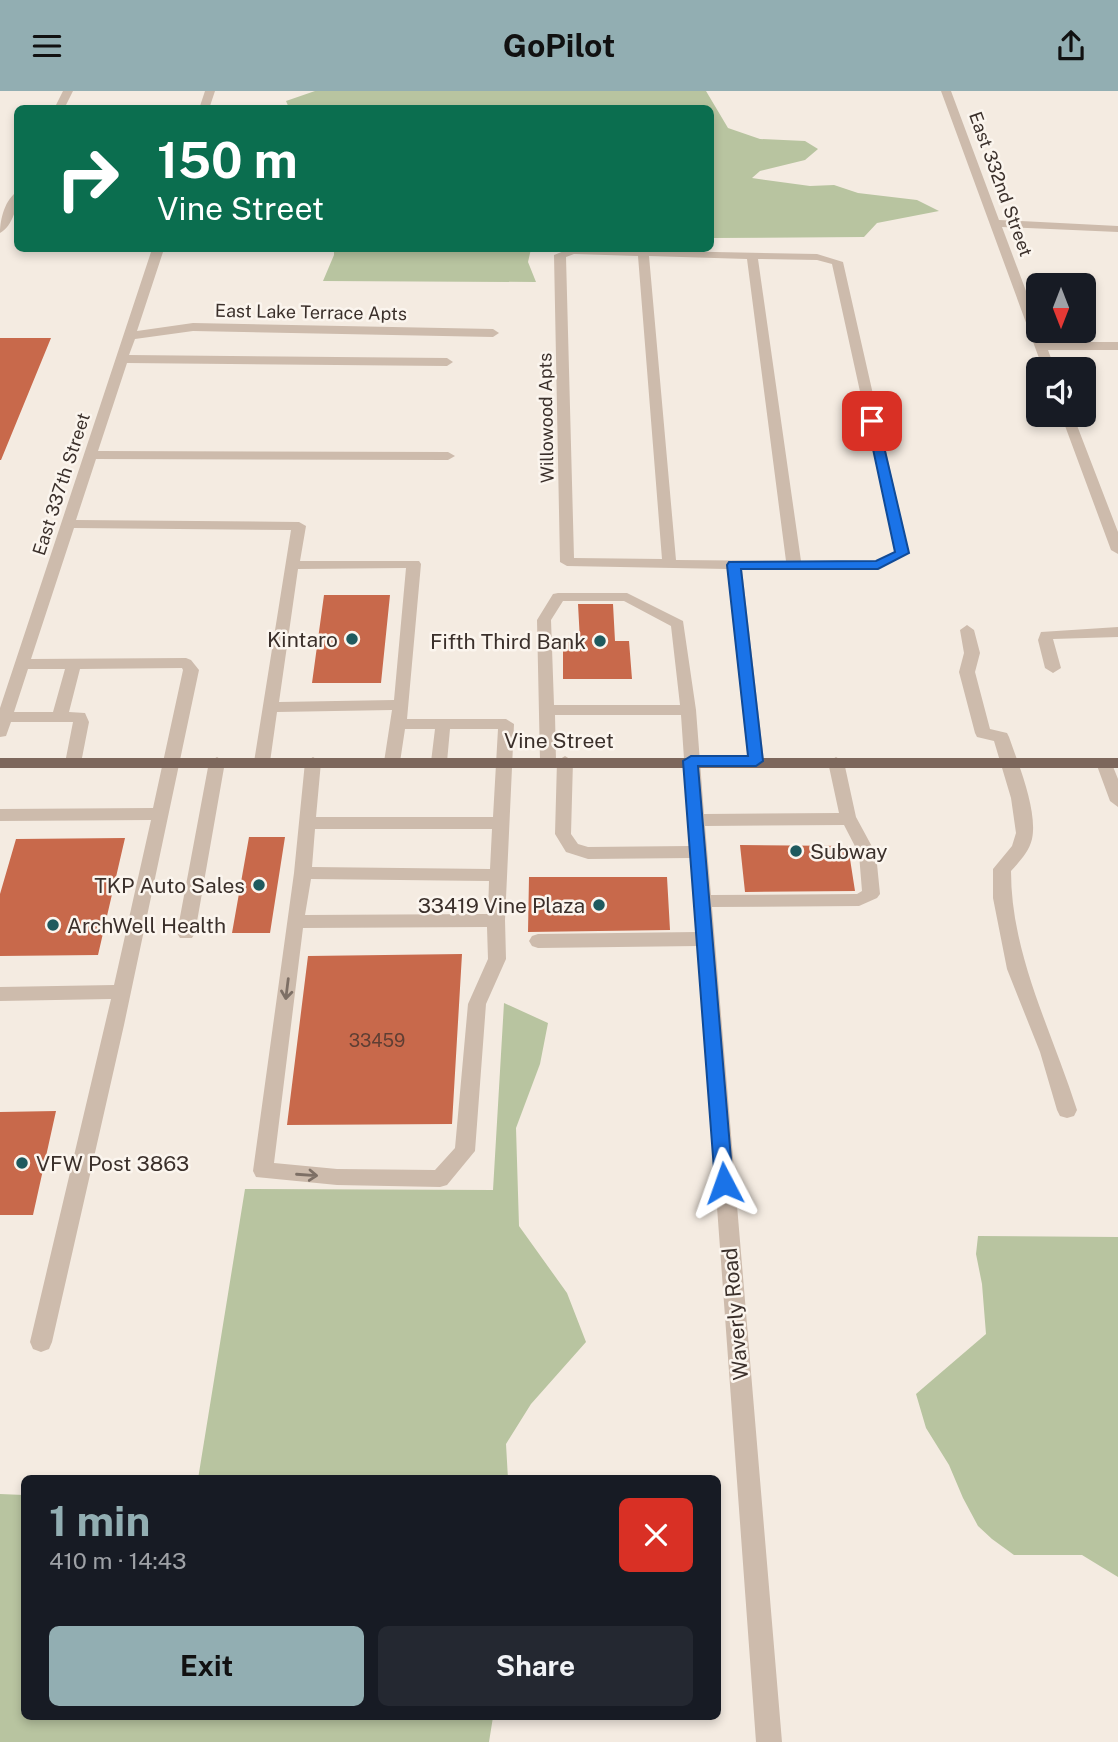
<!DOCTYPE html>
<html lang="en">
<head>
<meta charset="utf-8">
<style>
  :root { --surface:#171b24; --page:#242831; --text:#f1f3f6; --muted:#9ea1a6; --accent:#92aeb2 }
  body { margin:0; font-family:"Public Sans",sans-serif; background:var(--page); color:var(--text); height:100vh; display:flex; flex-direction:column; font-size:26px; white-space:nowrap }
  * { box-sizing:border-box; margin:0 }
  p { font-size:23px; color:var(--muted) }
  .icon { flex:none; width:38px; height:38px; fill:none; stroke:currentColor; stroke-width:2; stroke-linecap:round; stroke-linejoin:round }
  .map { position:relative; flex:1; overflow:hidden }
  .panel { position:absolute; left:21px; top:1384px; width:700px; height:245px; display:flex; flex-direction:column; background:var(--surface); border-radius:10px; box-shadow:0 4px 10px #0003 }
  .panel>* { flex:none }
  .banner { position:absolute; left:14px; top:14px; width:700px; height:147px; border-radius:10px; box-shadow:0 4px 10px #0003; background:#0b6e4f; color:#fff; overflow:hidden }
  .needle { width:46px; rotate:180deg }
  .fabs { position:absolute; left:1026px; top:182px; display:grid; gap:14px }
  .fabs a { display:grid; place-items:center; width:70px; height:70px; border-radius:10px; background:var(--surface); box-shadow:0 4px 10px #0003; font-size:35px }
  .pin { position:absolute; display:grid; place-items:center; width:60px; height:60px; color:#fff; margin:-30px; border-radius:14px; box-shadow:0 4px 10px #0006 }
  .me { position:absolute; width:77px; margin:-38px; rotate:356deg; stroke-linejoin:round; filter:drop-shadow(0 0 5px #0008) }
  .turn { display:flex; align-items:center; gap:24px; height:147px; padding:0 28px; font-size:32px }
  .turn .icon { width:91px; height:91px; stroke-width:2.5 }
  .turn b { display:block; font-size:49px; line-height:60px }
  .round { display:grid; place-items:center; flex:none; width:74px; height:74px; border-radius:10px; background:var(--page) }
  .overview { display:flex; align-items:center; justify-content:space-between; height:119px; padding:0 28px }
  h1 { font-size:42px; font-weight:700; line-height:52px; color:var(--accent) }
  .button { display:flex; gap:14px; margin-top:auto; padding:14px 28px }
  .button a { flex:1; height:80px; border-radius:10px; background:var(--accent); color:#111; font-size:28px; font-weight:700; line-height:80px; text-align:center }
  .button a+a { background:var(--page); color:var(--text) }
  header { display:flex; justify-content:space-between; align-items:center; height:91px; padding:0 28px; background:var(--accent); color:#111; font-size:32px; font-weight:700 }
  .map>svg:first-child { display:block }
  .green { fill:#b8c4a0 }
  .building { fill:#c8694b }
  .lines { fill:none; stroke-linecap:round; stroke-linejoin:round }
  .minor { fill:#cdbbac; fill-rule:evenodd }
  .major { fill:#7d675c; fill-rule:evenodd }
  .oneway { stroke:#7d6f65 }
  .route { fill:#1a73e8; stroke:#114b97; stroke-width:2 }
  .poi-dot { fill:#1f5a5e; stroke:#fbf5ee; stroke-width:2.5 }
  .labels { text-anchor:middle; dominant-baseline:central; stroke-width:5; stroke-linejoin:round; paint-order:stroke }
  .far-street-label { font-size:18px; fill:#3b302b; stroke:#fbf5ee }
  .number-label { font-size:18px; fill:#5e3e33 }
  .poi-label { font-size:21px; fill:#3b302b; stroke:#fbf5ee; text-anchor:end }
  .street-label { font-size:21px; fill:#3b302b; stroke:#fbf5ee }
</style>
</head>
<body>
<header><svg class="icon" aria-label="menu" viewBox="0 0 24 24"><path d="M4 6h16M4 12h16M4 18h16"/></svg>GoPilot<svg class="icon" aria-label="share" viewBox="0 0 24 24"><path d="M12 15V3M7 8l5-5 5 5M5 13v7h14v-7"/></svg></header>
<div class="map">
<svg width="1118" height="1651" viewBox="0 0 1118 1651">
  <rect width="100%" height="100%" fill="#f4ebe1"/>
  <!-- green -->
  <path class="green" d="M315,0H706L728,37L760,48L805,50L818,58L805,69L760,80L752,87L810,95L834,94L858,102L917,109L939,120L877,132L864,146L711,147L710,18L289,17L286,10Z
    M334,158H531L528,171L536,191L323,190L334,164Z
    M504,912L548,932L540,973L516,1037L519,1135L567,1202L586,1251L531,1313L506,1353L508,1388H198L245,1098L493,1099Z
    M978,1145L1118,1146V1486L1082,1464H1014L992,1448L978,1435L963,1407L949,1374L926,1337L916,1303L986,1243L982,1193L976,1163Z
    M0,1403L24,1404V1626H493L489,1651H0Z"/>
  <!-- building -->
  <path class="building" d="M0,247H51L1,369H0Z
    M324,504H390L381,592H312Z
    M578,513H613L615,550H629L632,588H563V550H580Z
    M249,746H285L270,842H232Z
    M125,747L98,864L0,865V803L16,748Z
    M740,754L848,755L855,800L745,801Z
    M529,786H667L670,839L528,841Z
    M462,863L452,1033L287,1034L308,865Z
    M56,1020L33,1124H0V1021Z"/>
  <g class="lines">
    <!-- minor -->
    <path class="minor" d="M63,0H73L64,18H54Z
      M205,0H215L209,18H199Z
      M941,0H951L999,129L1118,135V141L1002,136L1038,232V240H1041L1045,251H1118V259H1048L1055,278H1043Z
      M18,100C18,114 13,135 0,142C0,128 5,108 18,100Z
      M152,158H164L137,240L193,232L493,238L499,242L493,246L193,240L135,248L129,264L447,267L453,271L447,275L127,272L98,360L448,361L455,365L448,369L96,368L76,429L299,431L306,435L300,470H419L421,473L407,628H506L514,633L505,829L506,868L486,913L475,1060L447,1094L440,1096L337,1094L256,1086L253,1080L294,782L305,671L313,666L321,671L316,726H493L498,638H450L447,671L439,676L431,671L435,638H405L400,671L392,676L384,671L392,619L277,621L270,671L262,676L256,675L254,671L291,439L74,437L31,568L186,567L191,569L199,579L124,934L52,1251L49,1258L41,1261L33,1258L30,1251L111,908L0,910V896L114,894L151,729L0,730V718L153,717L183,579L182,577L80,578L69,621L85,622L89,631L81,672L73,677L65,672L73,631H11L6,645L0,646V617ZM406,477L394,609L279,611L298,478ZM28,578H65L53,621H14ZM315,738H492L490,778L312,776ZM311,788L489,790L488,823L305,824ZM487,836L488,868L468,913L455,1057L435,1079L337,1078L274,1072L303,837Z
      M569,158L817,163L843,171L909,462L878,478H742L764,670L762,674H750L748,670L727,478L567,475L560,471L554,164ZM574,163L638,165L662,468L574,467L566,166ZM649,165L747,168L786,470L676,469ZM758,168L817,169L832,173L895,460L876,470H801Z
      M1061,324H1073L1118,441V463L1111,459Z
      M558,502H627L683,530L696,619L704,723L839,722L828,671L836,666L844,671L856,726L876,763L880,803L877,807L859,815L712,816L782,1651H756L698,855L538,857L532,855L529,850L532,845L538,843L697,841L691,767L588,768L566,761L555,743L557,670L565,665L573,670L571,743L578,753L588,756L690,755L681,624H555L556,670L554,674H542L540,670L537,529L553,503ZM563,510H624L671,535L680,614H554L551,529ZM844,734L859,763L862,800L857,803L711,804L705,735Z
      M967,534L974,539L980,562L975,581L990,638L1007,642L1009,646C1018,672 1038,720 1032,748C1029,761 1019,771 1011,780C1011,864 1052,940 1077,1019L1074,1025L1067,1027L1060,1025L1057,1019L1040,961L1007,878L993,807V778L1012,755L1016,742L1011,707L994,650L977,646L975,642L959,581L964,562L960,539Z
      M1118,536V546L1053,548L1061,577L1053,582L1045,577L1038,549L1041,541Z
      M217,666L225,671L195,842L192,847H180L177,842L209,671Z
      M1104,667L1110,668L1118,688V716L1110,710L1096,672Z"/>
    <!-- major -->
    <path class="major" d="M0,667H1118V677H0Z"/>
  </g>
  <!-- one-way arrows -->
  <defs><path id="oneway-shaft" d="M-6 0H5M1.5-3L5.5 0L1.5 3" fill="none" stroke-width="1.6" stroke-linecap="round" stroke-linejoin="round" transform="scale(1.75)"/></defs>
  <g class="oneway">
    <use href="#oneway-shaft" transform="translate(287 898) rotate(97)"/>
    <use href="#oneway-shaft" transform="translate(307 1084) rotate(4)"/>
  </g>
  <!-- route -->
  <path class="route" d="M872,326L878,330L909,462L878,478H741L763,670L756,675H698L733,1092L731,1097L724,1100L718,1097L715,1092L683,670L691,665H748L727,474L729,471L876,470L895,461L867,330Z"/>
  <!-- markers -->
  <g class="poi-dot">
    <circle cx="352" cy="548" r="7"/>
    <circle cx="600" cy="550" r="7"/>
    <circle cx="796" cy="760" r="7"/>
    <circle cx="259" cy="794" r="7"/>
    <circle cx="599" cy="814" r="7"/>
    <circle cx="53" cy="834" r="7"/>
    <circle cx="22" cy="1072" r="7"/>
  </g>
  <g class="labels">
    <!-- far-street labels -->
    <g class="far-street-label">
      <text transform="translate(1001 93) rotate(70)">East 332nd Street</text>
      <text transform="translate(311 221) rotate(1)">East Lake Terrace Apts</text>
      <text transform="translate(546 327) rotate(-91)">Willowood Apts</text>
      <text transform="translate(61 393) rotate(-72)">East 337th Street</text>
    </g>
    <!-- number labels -->
    <g class="number-label">
      <text x="377" y="949">33459</text>
    </g>
    <!-- poi labels -->
    <g class="poi-label">
      <text x="338" y="548">Kintaro</text>
      <text x="586" y="550">Fifth Third Bank</text>
      <text x="810" y="760" text-anchor="start">Subway</text>
      <text x="245" y="794">TKP Auto Sales</text>
      <text x="585" y="814">33419 Vine Plaza</text>
      <text x="67" y="834" text-anchor="start">ArchWell Health</text>
      <text x="36" y="1072" text-anchor="start">VFW Post 3863</text>
    </g>
    <!-- street labels -->
    <g class="street-label">
      <text x="559" y="649">Vine Street</text>
      <text transform="translate(735 1223) rotate(-95)">Waverly Road</text>
    </g>
  </g>
</svg>
<div class="fabs">
<a><svg class="needle" viewBox="-14 -14 28 28"><path d="M0-13l5 13h-10z" fill="#e53935"/><path d="M0 13l5-13h-10z" fill="#9ea1a6"/></svg></a>
<a><svg class="icon" aria-label="sound" viewBox="0 0 24 24"><path d="M4 9h4l5-4v14l-5-4H4zM17 9q2 3 0 6"/></svg></a>
</div>
<div class="pin" style="left:872px;top:330px;background:#d93025"><svg class="icon" aria-label="arrive" viewBox="0 0 24 24"><path d="M6 21V4h12l-3 4 3 4H6"/></svg></div>
<svg class="me" style="left:724px;top:1092px" viewBox="-20 -20 40 40"><path d="M0-17L14 15 0 8-14 15z" fill="#1a73e8" stroke="#fff" stroke-width="4"/></svg>
<div class="banner">
<div class="turn"><svg class="icon" aria-label="right" viewBox="0 0 24 24"><path d="M7 20v-9h11M14 6l5 5-5 5"/></svg><div><b>150 m</b>Vine Street</div></div>
</div>
<section class="panel">
<div class="overview"><div><h1>1 min</h1><p>410 m · 14:43</p></div><a class="round" style="background:#d93025;color:#fff"><svg class="icon" aria-label="close" viewBox="0 0 24 24"><path d="M6 6l12 12M18 6L6 18"/></svg></a></div>
<div class="button"><a>Exit</a><a>Share</a></div>
</section>
</div>
</body>
</html>
